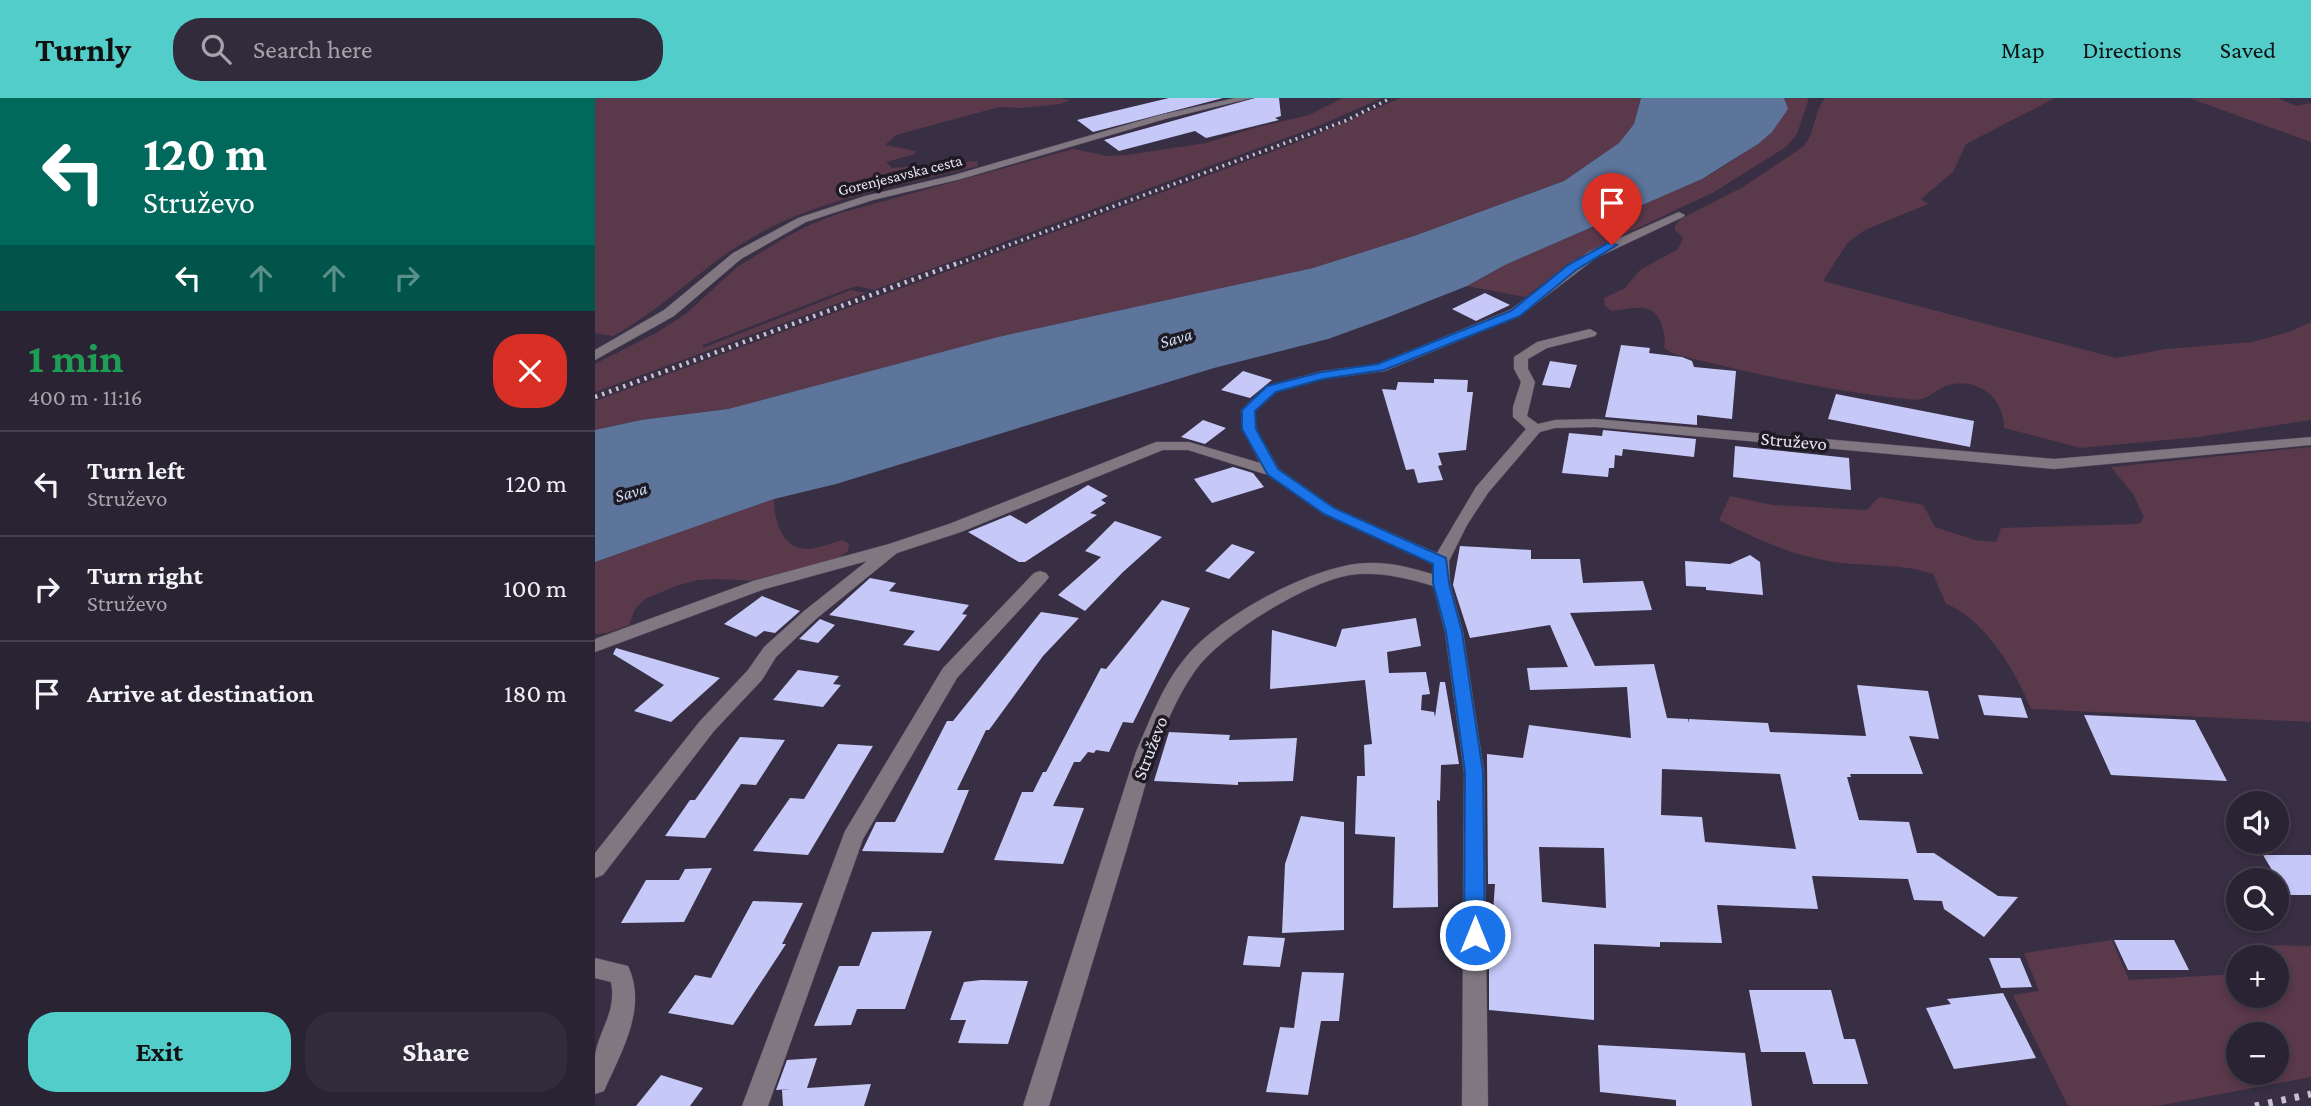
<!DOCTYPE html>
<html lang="en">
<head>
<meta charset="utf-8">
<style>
  :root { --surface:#2a2333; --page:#322b3b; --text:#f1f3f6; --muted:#a5a4ac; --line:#46404e; --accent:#53cdca }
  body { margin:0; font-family:"Crimson Pro",serif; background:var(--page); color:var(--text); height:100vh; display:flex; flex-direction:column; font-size:26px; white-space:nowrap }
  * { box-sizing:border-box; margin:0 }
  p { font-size:23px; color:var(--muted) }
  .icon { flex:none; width:38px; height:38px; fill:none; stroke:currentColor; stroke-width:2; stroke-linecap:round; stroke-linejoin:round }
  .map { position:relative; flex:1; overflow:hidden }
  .sheet { display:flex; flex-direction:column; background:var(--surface); width:595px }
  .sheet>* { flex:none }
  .banner { background:#00695c; color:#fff; overflow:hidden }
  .controls { position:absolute; left:1631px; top:693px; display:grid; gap:14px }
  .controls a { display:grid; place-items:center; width:63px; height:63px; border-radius:50%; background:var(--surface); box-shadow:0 4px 10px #0003,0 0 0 2px var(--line); font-size:35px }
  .pin { position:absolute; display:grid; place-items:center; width:60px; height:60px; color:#fff; margin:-72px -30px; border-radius:50% 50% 50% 0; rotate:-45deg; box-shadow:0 0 7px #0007 }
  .pin .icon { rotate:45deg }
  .me { position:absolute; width:77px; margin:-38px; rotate:0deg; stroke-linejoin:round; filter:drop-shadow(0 0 5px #0008) }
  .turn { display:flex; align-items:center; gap:24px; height:147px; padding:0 28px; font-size:32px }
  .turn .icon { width:91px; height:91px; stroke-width:2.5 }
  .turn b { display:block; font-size:49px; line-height:60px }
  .lanes { display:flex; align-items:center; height:66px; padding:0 28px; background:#0003; justify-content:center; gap:35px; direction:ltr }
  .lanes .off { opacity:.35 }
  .round { display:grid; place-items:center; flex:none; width:74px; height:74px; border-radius:28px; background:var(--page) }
  .overview { display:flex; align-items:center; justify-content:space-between; height:119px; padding:0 28px }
  h1 { font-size:42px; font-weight:700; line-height:52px; color:#1e9e55 }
  .action { display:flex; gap:14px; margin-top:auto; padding:14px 28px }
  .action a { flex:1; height:80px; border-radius:28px; background:var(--accent); color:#111; font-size:28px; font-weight:700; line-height:80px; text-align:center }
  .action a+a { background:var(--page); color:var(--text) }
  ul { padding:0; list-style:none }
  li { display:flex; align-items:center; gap:21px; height:105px; padding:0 28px; border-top:2px solid var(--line) }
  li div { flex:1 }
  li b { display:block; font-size:26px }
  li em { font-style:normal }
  header { display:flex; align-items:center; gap:42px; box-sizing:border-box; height:98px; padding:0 35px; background:var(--accent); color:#111 }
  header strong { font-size:33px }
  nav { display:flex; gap:38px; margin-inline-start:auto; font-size:24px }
  .search { width:490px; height:63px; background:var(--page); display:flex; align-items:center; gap:18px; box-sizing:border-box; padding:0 24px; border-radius:28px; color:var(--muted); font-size:26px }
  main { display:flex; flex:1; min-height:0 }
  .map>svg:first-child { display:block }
  .green { fill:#5a394a; fill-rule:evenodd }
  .water { fill:#5d759b }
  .building { fill:#c6c9f8; fill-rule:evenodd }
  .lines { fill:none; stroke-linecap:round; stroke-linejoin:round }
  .minor-casing { stroke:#544c60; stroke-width:1 }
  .minor { fill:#807780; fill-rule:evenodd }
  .rail-far2 { stroke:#c8c1d1; stroke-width:3.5; stroke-dasharray:2 4.5; stroke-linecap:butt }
  .rail-far1 { stroke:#c8c1d1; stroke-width:4.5; stroke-dasharray:2.5 5; stroke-linecap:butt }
  .rail { stroke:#c8c1d1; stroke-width:7; stroke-dasharray:4.5 9; stroke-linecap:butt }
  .route { fill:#1a73e8; stroke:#114b97; stroke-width:2 }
  .labels { text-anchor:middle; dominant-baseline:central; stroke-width:7; stroke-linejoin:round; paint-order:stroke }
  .far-street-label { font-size:16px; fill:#e8e2f0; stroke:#1d1a23 }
  .far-water-label { font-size:18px; font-style:italic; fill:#ccdcf4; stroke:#1d1a23 }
  .street-label { font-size:19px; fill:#e8e2f0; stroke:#1d1a23 }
</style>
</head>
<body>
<header>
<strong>Turnly</strong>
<div class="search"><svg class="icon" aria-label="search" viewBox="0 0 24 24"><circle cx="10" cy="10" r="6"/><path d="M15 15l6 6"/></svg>Search here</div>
<nav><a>Map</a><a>Directions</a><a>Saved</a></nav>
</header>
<main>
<section class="sheet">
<div class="banner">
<div class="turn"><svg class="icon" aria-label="left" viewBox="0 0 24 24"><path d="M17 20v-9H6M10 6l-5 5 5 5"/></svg><div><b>120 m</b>Struževo</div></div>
<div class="lanes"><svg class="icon" aria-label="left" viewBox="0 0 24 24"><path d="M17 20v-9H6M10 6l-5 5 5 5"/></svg><svg class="icon off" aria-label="ahead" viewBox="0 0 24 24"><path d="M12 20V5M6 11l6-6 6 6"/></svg><svg class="icon off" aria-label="ahead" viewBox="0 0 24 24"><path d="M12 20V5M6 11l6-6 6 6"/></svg><svg class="icon off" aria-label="right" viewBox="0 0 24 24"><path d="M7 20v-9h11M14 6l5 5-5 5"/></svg></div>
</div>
<div class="overview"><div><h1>1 min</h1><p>400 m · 11:16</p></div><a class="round" style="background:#d93025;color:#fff"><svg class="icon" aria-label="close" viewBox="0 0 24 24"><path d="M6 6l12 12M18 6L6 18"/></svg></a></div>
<ul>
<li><svg class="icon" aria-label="left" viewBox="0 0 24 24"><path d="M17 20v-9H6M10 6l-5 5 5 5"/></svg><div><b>Turn left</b><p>Struževo</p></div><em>120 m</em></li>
<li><svg class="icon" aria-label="right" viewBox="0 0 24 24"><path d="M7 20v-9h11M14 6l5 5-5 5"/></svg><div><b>Turn right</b><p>Struževo</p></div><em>100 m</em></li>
<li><svg class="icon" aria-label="arrive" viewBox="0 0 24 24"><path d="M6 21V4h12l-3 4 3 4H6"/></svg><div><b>Arrive at destination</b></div><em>180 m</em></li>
</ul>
<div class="action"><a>Exit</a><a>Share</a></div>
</section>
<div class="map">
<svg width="1716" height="1008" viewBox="0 0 1716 1008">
  <rect width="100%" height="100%" fill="#382f44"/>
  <!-- green -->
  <path class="green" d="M0,0H465L475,2L465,6L426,10L404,9L301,37L290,47L321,53L320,56L291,64L297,70L382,63L383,68C307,88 227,99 158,139C108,167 70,210 18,238L0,235Z
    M748,0H787L723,28L279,192L262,188L247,193L108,247V250L256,192L271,195L0,294V266L61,235L92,215L142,169L193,138L217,126L242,116L478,51L513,58L532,57L611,45L663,29L714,17Z
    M805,0H1046L1039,26L1024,45L969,83L819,138L718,170L403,239L133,311L46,322L0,332V303L714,40Z
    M1189,0H1214L1202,36L1191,49L1119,94L1011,145L973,167L930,199L872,188L910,167L1107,81C1139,63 1172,43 1192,11Z
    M1230,0H1460L1371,46L1358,74L1326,101L1333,106L1270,132L1253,144L1228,183L1521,260L1571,251L1657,244L1694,234L1716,224V322L1603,339L1486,350L1409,330C1410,300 1381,277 1351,288C1340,292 1333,301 1321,302C1239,294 1159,276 1079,256L1069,250C1071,242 1069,236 1067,228C1060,202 1037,211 1016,213L1010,208L1009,200L1030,190L1045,172L1083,151L1088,140L1080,132V127L1087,120L1148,89L1208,49C1221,35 1218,15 1230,0Z
    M1594,0H1683L1701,8L1716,5V44Z
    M1716,349V624L1436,611C1422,575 1389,520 1351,506L1338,476C1309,466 1277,468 1247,465C1203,460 1162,442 1124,422L1135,398L1177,407L1272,412L1284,399L1328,407L1340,429L1380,442L1401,444L1406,430L1544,426L1549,419L1538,396L1516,369Z
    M179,401C179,422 187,452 214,451C225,450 237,445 247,442L254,446L253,453L243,460L162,483L121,481L103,482L81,488L50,501L40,511L34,527L12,535L0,536V464Z
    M1517,842L1534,882L1643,876V898H1682V859H1664L1659,847L1716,848V979L1562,1008H1473L1418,897L1444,893L1429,855ZM1643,936H1682V975H1643Z"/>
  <!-- water -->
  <path class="water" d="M1046,0H1189L1193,11L1177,34L1163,46L1107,81L910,167L872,188L791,220L733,241L619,270L241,386L179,401L0,464V332L46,322L133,311L403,239L718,170L819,138L969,83L1024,45L1039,26Z"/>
  <!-- building -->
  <path class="building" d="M574,0H628L498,34L482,22Z
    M660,0H684L686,18L680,20L684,22L611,40L600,33L524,53L509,42Z
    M890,195L915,207L881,223L857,211Z
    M1026,247L1055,250L1054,255L1087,259L1097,263L1099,269L1141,273L1137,321L1102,317V327L1010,319Z
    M955,263L982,267L975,290L947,287Z
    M648,273L677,282L655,300L626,292Z
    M839,281L873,282L872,294H878L871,352L843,355L847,367L843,368L848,382L823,385L819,371L811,372L787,291L801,292L803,284L839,285Z
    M1241,296L1379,323L1375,349L1233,321Z
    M608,322L631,330L610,346L586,339Z
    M1008,332L1101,341L1099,359L1028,351L1027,358L1020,357L1019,370H1014L1013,379L967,375L974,335L1007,338Z
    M1140,348L1254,360L1256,392L1138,379Z
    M638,369L658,375L669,389L617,405L599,381Z
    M493,387L513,398L506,402L511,405L495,415L502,417L430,464H424L373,434L415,417L431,426Z
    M520,423L567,439L528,474L490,513L463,497L506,459L490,453Z
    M637,446L660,454L634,481L610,473Z
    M865,448L936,452V461H985L988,485L1048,483L1057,512L975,515L1000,568L1059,566L1072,620L1093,621L1094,625V621L1173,625L1175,634L1271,638L1262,587L1333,593L1344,641L1314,638L1328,676H1255L1256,679H1252L1264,722L1314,724L1322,755H1339L1403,798L1423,799L1389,839L1349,811L1347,803L1319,802L1313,781L1217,778L1223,811L1122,807L1127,845L1065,844V849L999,846V922L894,912V868L900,786H893L892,656L928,660L934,627L1036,640L1032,589L935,592L932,570L973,569L955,527L875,540L858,487ZM1067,671L1185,676L1201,751L1110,744L1107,719L1066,717ZM944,749L1009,750L1011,810L947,804Z
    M1155,457L1165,464L1168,497L1111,492V489L1091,488L1090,463L1135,466Z
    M275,480L301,485L294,493L374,507L367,516L372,517L344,553L308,547L320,533L234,517Z
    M167,498L205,513L180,535L169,533L161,539L129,526Z
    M567,502L595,510L538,625L528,624L514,654L501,652L499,655L493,654L485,664H479L458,708L489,710L468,766L399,762L427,694H438L448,674H451L506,570L511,571Z
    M446,514L484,520L448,558L394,632H391L362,692H374L348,755L267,753L281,724H300L352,623H358Z
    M821,520L826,548L792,554L794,575L831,574L835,596L827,597L826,612L839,614L840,619L845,584H850L864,666L846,667L845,703L842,702L843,809L798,810L800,739L760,736L762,678H770L769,647L777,646L770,582L675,591L677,532L741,549L747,531Z
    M225,521L240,527L223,545L204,541Z
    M21,550L125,580L76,624L39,613L69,587L18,556Z
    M203,572L244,578L238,586L246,587L228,609L178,602Z
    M1383,597L1426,600L1433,620L1389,617Z
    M1489,617L1600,622L1632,683L1516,677Z
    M574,634L635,637L634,642L702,640L698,683L643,684V687L559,683Z
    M145,639L190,642L161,687L146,686L110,740L70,738L95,702H100Z
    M243,646L278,648L213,757L158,753L195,700L209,701Z
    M706,718L749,724V832L687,835L690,766Z
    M1668,757H1716V797H1692Z
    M117,770L89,824L26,825L51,782H84L90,771Z
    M158,803L208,805L187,846H191L138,927L73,915L100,877L116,880Z
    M337,833L310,911H262L256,927L219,928L244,868H264L277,834Z
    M653,838L690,840L685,869L648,867Z
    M1519,842H1579L1594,872H1533Z
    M1394,860H1425L1437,889L1406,890Z
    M707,874L749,875L744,923H726L713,997L671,994L685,929L699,930Z
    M386,882L433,883L413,946L363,945L371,922H355L369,884Z
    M1154,892H1236L1249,941H1260L1273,986H1218L1210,954H1166Z
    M1408,895L1441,960L1359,971L1331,910L1356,906L1352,901Z
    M1003,947L1150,955L1157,1008H1081V1002L1005,994Z
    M222,960L212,990L276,986L269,1008H188L187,992L197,991L181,992L192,962Z
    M66,977L108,990L95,1008H41Z"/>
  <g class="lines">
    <defs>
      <path id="minor" d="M640,0H657L570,21L366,81L278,102L211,124L146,161L79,218L0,262V252L69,212L138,155L203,120L270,98L359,77L565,17Z
        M1084,114L1090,117L1088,119L1001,160L925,218L790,273L728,281L681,294L660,313L661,331L684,371L740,410L842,455L881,389L931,331L918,319V309L926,284L919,271V259L942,244L995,231L1002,235L1000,238L952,250L933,261V271L940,284L932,318L943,326L960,322L1000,321L1459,361L1716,339V347L1459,371L1000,329L960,330L945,334L893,395L872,427L854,463L855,485L868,534L889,674L893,1008H867L869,674L850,534L838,488C811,480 784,473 755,477C712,484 625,537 600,573C564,624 550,691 532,750C506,836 480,922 454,1008H428L541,654C555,622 568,586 591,559C624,518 721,465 774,465C796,464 817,470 837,476L838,466L728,416L673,377L593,352H568L366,434L302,455L221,521L181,559L167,582L119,633L8,777L0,780V755L105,623L153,572L169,549L209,513L272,463L170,491L0,554V541L158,483L294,446L354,426L561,344H594L665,365L647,331L646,312L671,288L727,273L782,266L915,212L993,154Z
        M445,473L451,475L454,479L451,483L362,580L268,741L173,1008H147L250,733L348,570L439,475Z
        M0,860L33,868C53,910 26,954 9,993L0,996C0,984 0,970 0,958C4,931 22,914 16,884L0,880Z"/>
    </defs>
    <!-- minor casing -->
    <use href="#minor" class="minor-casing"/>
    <!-- minor -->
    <use href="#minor" class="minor"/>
    <!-- rail-far2 -->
    <path class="rail-far2" d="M359,167L750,23L796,0"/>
    <!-- rail-far1 -->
    <path class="rail-far1" d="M0,299L363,165"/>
    <!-- rail -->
    <path class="rail" d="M1660,1008L1716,996"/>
  </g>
  <!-- route -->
  <path class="route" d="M1013,145L1022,147L981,172L925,218L789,272L728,281L681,294L660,313L661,331L683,371L739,410L851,460L854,485L867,534L888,674L890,837L887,844L880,846L872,844L869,837L870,674L851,534L838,485V466L729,416L673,377L647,331V312L672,288L727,274L783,266L916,213L973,167Z"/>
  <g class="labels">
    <!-- far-street labels -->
    <g class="far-street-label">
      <text transform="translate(305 77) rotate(-14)">Gorenjesavska cesta</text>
    </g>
    <!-- far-water labels -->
    <g class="far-water-label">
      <text transform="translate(581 240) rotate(-16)">Sava</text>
      <text transform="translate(36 394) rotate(-16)">Sava</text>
    </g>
    <!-- street labels -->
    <g class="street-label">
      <text transform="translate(1199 343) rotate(5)">Struževo</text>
      <text transform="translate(555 650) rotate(-69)">Struževo</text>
    </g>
  </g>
</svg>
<div class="controls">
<a><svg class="icon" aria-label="sound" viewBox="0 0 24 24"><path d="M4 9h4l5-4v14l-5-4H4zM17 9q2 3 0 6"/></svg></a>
<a><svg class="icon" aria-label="search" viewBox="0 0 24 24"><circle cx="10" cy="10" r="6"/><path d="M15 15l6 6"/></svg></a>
<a>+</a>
<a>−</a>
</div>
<div class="pin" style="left:1017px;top:147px;background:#d93025"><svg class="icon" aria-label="arrive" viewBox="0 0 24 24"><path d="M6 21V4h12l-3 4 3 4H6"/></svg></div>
<svg class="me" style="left:880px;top:837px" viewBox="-20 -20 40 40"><circle r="17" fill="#1a73e8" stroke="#fff" stroke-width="3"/><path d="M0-11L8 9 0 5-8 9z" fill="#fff"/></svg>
</div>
</main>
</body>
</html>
